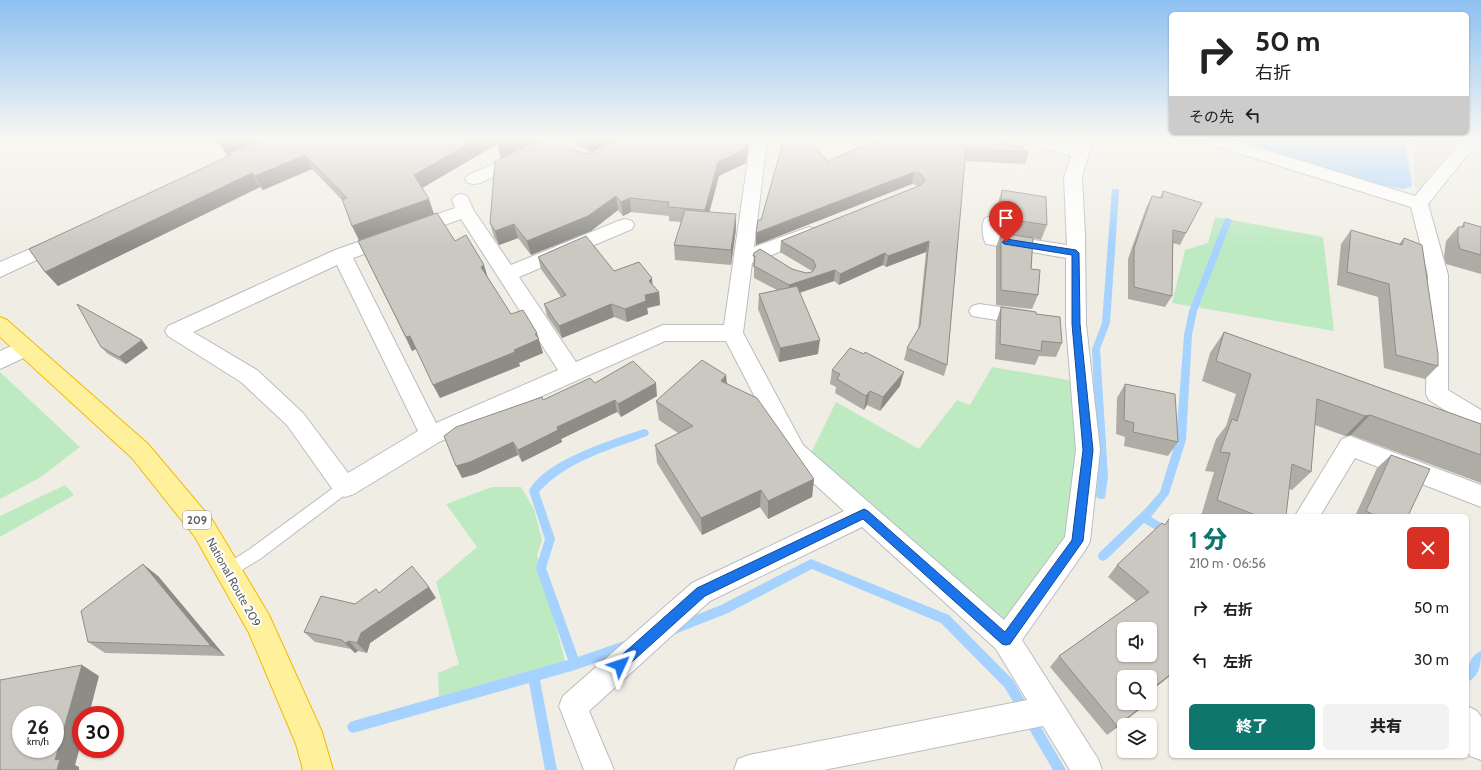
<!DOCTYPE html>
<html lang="ja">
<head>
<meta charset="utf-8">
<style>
  :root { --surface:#fff; --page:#f2f2f2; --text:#222; --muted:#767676; --accent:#0f766e }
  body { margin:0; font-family:Cabin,"Noto Sans JP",sans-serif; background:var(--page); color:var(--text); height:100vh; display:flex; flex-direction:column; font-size:15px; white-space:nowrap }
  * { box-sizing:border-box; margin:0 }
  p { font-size:13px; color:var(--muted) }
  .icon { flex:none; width:22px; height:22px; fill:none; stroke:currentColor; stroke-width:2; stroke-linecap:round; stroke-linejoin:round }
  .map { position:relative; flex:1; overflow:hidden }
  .panel { position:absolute; left:1169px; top:514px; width:300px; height:244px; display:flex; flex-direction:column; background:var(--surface); border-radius:6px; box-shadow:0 1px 3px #0004 }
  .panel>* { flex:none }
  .hud { position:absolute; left:1169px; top:12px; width:300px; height:122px; border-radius:6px; box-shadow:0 1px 3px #0004; background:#fff; color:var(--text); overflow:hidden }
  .buttons { position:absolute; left:1117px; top:622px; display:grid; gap:8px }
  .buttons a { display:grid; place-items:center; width:40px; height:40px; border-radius:6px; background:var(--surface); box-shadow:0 1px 3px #0004; font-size:20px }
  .speed { position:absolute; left:12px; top:706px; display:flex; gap:8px; font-size:20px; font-weight:700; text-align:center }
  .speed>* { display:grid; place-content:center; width:52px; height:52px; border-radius:50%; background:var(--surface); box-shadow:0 1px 3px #0004; line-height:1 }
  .speed small { font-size:10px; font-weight:400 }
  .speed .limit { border:6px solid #d22; background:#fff; color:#111 }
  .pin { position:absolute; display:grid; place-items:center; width:34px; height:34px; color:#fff; margin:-41px -17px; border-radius:50% 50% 50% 0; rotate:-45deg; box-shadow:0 0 4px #0007 }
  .pin .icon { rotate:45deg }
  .me { position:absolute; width:44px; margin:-22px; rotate:48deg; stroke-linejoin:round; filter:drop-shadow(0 0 3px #0008) }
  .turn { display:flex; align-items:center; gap:14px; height:84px; padding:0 20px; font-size:18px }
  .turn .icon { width:52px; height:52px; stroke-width:2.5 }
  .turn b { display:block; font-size:28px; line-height:34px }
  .then { display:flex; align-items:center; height:38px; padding:0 20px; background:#0003; gap:8px; font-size:15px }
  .round { display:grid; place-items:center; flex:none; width:42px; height:42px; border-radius:6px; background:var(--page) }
  .overview { display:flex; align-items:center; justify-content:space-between; height:68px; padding:0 20px }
  h1 { font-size:24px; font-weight:800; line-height:30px; color:var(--accent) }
  .cta { display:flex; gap:8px; margin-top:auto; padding:8px 20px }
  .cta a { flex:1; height:46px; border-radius:6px; background:var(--accent); color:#fff; font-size:16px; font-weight:800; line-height:46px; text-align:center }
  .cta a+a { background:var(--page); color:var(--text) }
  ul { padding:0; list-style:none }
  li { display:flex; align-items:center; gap:12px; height:52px; padding:0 20px }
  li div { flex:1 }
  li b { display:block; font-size:15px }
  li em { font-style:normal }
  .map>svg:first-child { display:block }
  .industrial { fill:#e1e0d9 }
  .green { fill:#beeac2 }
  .water { fill:#a5d2ff }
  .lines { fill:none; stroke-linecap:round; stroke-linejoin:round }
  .stream { fill:#a5d2ff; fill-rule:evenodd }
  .service-casing { stroke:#b9bcc1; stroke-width:2 }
  .minor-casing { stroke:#b9bcc1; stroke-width:2 }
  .trunk-casing { stroke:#f4b900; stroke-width:2 }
  .service { fill:#fff; fill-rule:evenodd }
  .minor { fill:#fff; fill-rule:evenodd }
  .trunk { fill:#fff09b; fill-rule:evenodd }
  .wall { fill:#afaca6 }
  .shaded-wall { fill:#8e8c87 }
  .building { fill:#cbc8c1; stroke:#8e8c87; fill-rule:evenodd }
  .route { fill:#1a73e8; stroke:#114b97 }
  .labels { text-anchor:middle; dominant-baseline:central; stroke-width:4; stroke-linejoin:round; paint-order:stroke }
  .shield { fill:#fff; stroke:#8d9094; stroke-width:1 }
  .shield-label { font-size:11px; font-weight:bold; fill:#5c6066 }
  .street-label { font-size:12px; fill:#5c6066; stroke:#fff }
</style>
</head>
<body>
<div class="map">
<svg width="1481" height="770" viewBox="0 0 1481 770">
  <rect width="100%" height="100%" fill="#f0eee4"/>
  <!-- industrial -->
  <path class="industrial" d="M1421,139H1459L1419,189L1415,187L1414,151Z"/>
  <!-- green -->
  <path class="green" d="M1215,217L1323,237L1334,331L1172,303L1185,250L1208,243Z
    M992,367L1074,381L1080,449L1068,536L1005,625L810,455L836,402L919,449L957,400L970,405Z
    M0,372L80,447L41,477L0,499Z
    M65,485L74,495L0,537V516Z
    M492,487H521L534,509L542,540L537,555L565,661L439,697L438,673L459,664L436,582L477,547L446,504Z"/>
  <!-- water -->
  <path class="water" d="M1227,139H1407L1405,143L1412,184L1411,187L1403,189L1365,182Z"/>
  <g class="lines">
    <!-- stream -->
    <path class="stream" d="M1112,189H1118L1119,191L1110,323L1100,349L1108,476L1105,498L1101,499L1097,498L1096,495L1098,476L1092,349L1102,323Z
      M1225,218H1228L1232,220L1197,311L1192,335L1186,440L1169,494L1151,517L1171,529V539L1144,523L1107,559L1103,561L1099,559L1098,556L1099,553L1145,509L1160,492L1176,440L1184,335L1189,311Z
      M644,429L647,430L649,433L647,436C609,450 567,461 539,492L555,539L546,568L578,657L627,640L631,642L633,646L631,650L627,652L575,670L540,680L557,770H545L529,683L353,733L349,731L347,727L349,723L353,721L568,660L536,568L545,539L529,491C543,461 614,439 644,429Z
      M811,559L949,615L1013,680L1066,770H1053L1005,688L941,623L812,569L728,613L670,636L666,635L664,631L666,627L721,605Z
      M1481,651C1481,663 1480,677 1467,682C1467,670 1468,657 1481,651Z"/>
    <defs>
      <path id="service" d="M345,481L350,483L352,487L350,491L260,559L228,578L223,576L220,571L223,566L250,549L340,483Z"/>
      <path id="minor" d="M751,139H767L754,247L809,227L816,229L818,233L816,237L752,263L743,333L803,445L1004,620L1065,537L1076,450L1066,324V258L986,244C982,237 981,225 985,218L992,216L999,218L1001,222L1002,235L1067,245L1064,177L1071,156L1029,143L1027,139H1053L1074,146L1077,139H1093L1082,177L1085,234L1086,324L1100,450L1090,541L1086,549L1022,640L1098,759L1102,770H1070L1043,726L824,770H734L738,759L749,755L1027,700L996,649L862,527L710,601L589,711L614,770H584L559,706L563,696L692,583L844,511L787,459L726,341H665L439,442L354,494L345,497L336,494L287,425L241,382L168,336L165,331L168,326L335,250L455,208L452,200L455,196L461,194L467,196L474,211L511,265L618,221L625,219L632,221L634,225L632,229L519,277L576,362L663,325H724ZM461,219L558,370L436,423L353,258ZM337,265L418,431L348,473L303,413L257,370L193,332Z
        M1204,139H1231L1415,196L1463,139H1480L1428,204L1448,275V390L1481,410V431L1473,428L1429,400L1426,394L1428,275L1411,207L1206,143Z
        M522,152L528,153L531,157L528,161L480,183L474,184L468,183L465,179L468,175Z
        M60,236L67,238L69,242L67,246L0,277V262Z
        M979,304L1028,311L1035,313L1038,318L1035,323L1028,325L972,316L969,311L972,306Z
        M25,340L32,342L36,348L32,354L0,369V351Z
        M1350,436L1481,485V507L1355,458L1320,516H1295L1342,439Z
        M1467,706L1477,711L1481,717V760L1470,756L1467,749Z"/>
      <path id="trunk" d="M0,317L7,320L148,444L213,521L269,615L322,732L333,770H303L296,744L249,633L195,537L132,458L0,337Z"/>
    </defs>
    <!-- service casing -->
    <use href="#service" class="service-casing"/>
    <!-- minor casing -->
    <use href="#minor" class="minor-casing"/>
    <!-- trunk casing -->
    <use href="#trunk" class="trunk-casing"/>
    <!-- service -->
    <use href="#service" class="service"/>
    <!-- minor -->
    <use href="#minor" class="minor"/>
    <!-- trunk -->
    <use href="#trunk" class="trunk"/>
  </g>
  <!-- wall -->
  <path class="wall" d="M214,139H541L501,158L497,144L422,188L434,214L359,240L352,226L343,201L312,169L263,190L260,187L58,286L45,272L231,155L230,154L228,156Z
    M568,139H616L591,153Z
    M879,139H1009L1008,143L1029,152L1025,164L965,161L947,365L944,376L904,360L907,348L918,330L926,252L886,267L883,265L839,285L834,281L800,293L818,354L779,362L758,309L759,294L777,290L754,278V267H753L754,253L792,269L806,273L812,272V271L780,252L781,241L919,186L912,184L756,245V233L761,220L828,161Z
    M748,148L746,163L719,176L709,212L736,229L731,265L675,260L674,245L681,222L669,221V216L631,212L623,216L618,210L591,231L531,255L518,238L499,245L494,237L490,223L577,151L589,154Z
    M1002,190L1047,225L1041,240L1033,238L1031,269L1038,295L1032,309L996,305V247L1001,233H1003L1002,221L1000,217L997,216V205Z
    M1163,191L1186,233L1180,245L1173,243L1172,296L1165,307L1128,299V259L1146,208L1152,196L1160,198Z
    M1464,222L1481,227V274L1446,264L1444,257L1446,241L1458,227H1461Z
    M1351,230L1399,244L1404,238L1438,366L1425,379L1384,368L1378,297L1337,285L1341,244Z
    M358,241H455L484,265L488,278L511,314L541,347L543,353L519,363L520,366L440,398L416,349L412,351Z
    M538,257L614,271L653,285L659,292L660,305L647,308L648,314L627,322L614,317L562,338L547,316L544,304L561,297L541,269Z
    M1001,307L1036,314L1062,343L1056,357L1039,356L1035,365L995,359L996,322Z
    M1224,332L1481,424V483L1351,435L1345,436L1315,425L1311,472L1292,490L1289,489L1286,516H1201L1214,472L1205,471L1216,439L1226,426L1236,394L1202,381L1210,353Z
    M101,347L148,348L126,364L108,354Z
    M832,370L900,386L880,411L867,405L864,410L835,393L836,387L830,384Z
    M726,375L727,383L814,479L812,497L768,519L760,507L702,535L657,463L655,445L678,433L659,420L656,401Z
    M595,383L657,396L621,417L617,412L561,439L562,442L522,462L518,455L476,474L462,478Z
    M1125,384L1178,442L1168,456L1124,446L1125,437L1116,434L1117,398Z
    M1391,455L1408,516H1355L1377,468Z
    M1171,521L1124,677L1147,703L1107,735L1050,667L1059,656L1136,601L1108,577L1117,565L1165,525Z
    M158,576L225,656L105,653L88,642Z
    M379,593L436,598L370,643L367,653L358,651L355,653L351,649L315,642L304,632L355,604Z"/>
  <!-- shaded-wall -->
  <path class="shaded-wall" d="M224,139H265L228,156L219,141Z
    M477,139H541L501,158L497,144L419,190L414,175Z
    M589,139H616L591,153Z
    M747,139H748V148L746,163L719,176L706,225L705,210L718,162Z
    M1009,139L1008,143L1002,140Z
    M305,155L312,169L263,190L255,176Z
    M914,172L912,184L756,245V233Z
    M252,173L260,187L58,286L45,272Z
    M616,196L618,210L591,231L531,255L527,241Z
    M630,198L631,212L623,216L621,202Z
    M429,199L434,214L359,240L352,226Z
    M736,214V229L731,265V250Z
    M514,224L518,238L499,245L495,231Z
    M929,241L926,252L886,267L888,256Z
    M885,253L883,265L839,285L840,274Z
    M484,265L488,279L481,267Z
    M835,270L834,281L789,296V285Z
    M652,278L653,291L649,281Z
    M659,292L660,305L647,308L645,295Z
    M646,301L648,314L627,322L625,309Z
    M611,304L614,317L562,338L559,326Z
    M537,333L543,353L519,363L520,366L440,398L433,385L514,350L535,334Z
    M410,336L416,349L412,351L406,337Z
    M142,340L148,348L126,364L119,357Z
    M820,340L818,354L779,362L780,348Z
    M904,372L900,386L880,411L883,397Z
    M726,375L727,394L721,381Z
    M656,383L657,396L621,417L618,404Z
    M870,391L867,405L864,410L866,396Z
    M615,400L617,412L561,439L562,442L522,462L518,450L557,427Z
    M1370,415L1351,435L1345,436L1365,416Z
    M513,442L518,455L476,474L462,478L456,466Z
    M814,479L812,497L768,519V501Z
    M761,490L760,507L702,535L701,518Z
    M143,564L158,576L225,656L211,646Z
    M429,587L436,598L370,643L367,653L357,643L361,633Z
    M349,641L358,651L355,653L345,643Z
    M82,665L99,676L89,715H81V744L75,765L79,767V770H57L55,760Z
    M1171,674V675L1150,692V690Z
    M1147,703L1139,710L1107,735L1117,726Z"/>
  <!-- building -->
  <path class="building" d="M218,139H224L219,141Z
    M263,139H477L414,175L429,199L352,226L342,199L347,198L305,155L255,176L252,173L45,272L29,249L231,155L230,153Z
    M497,139H507L497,144Z
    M543,139H558L577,151L589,154L595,153L621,139H747L746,149L718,162L705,210L668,207L669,202L630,198L621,202L616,196L588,216L527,241L514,224L495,231L490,223L495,161Z
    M784,139H807L828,161L879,139H1002L1029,152L966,149L947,365L907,348L920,326L929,241L888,256L885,253L840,274L835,270L789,285L754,266L755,256H753L754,253L760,249L792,269L806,273L812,272L816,266L813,260L781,241L921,185L925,180L921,174L914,172L756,233L758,220H761Z
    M1002,190L1046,197L1047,225L1008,219L1007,207L1005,203L1001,201Z
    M1163,191L1202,203L1186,233L1173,230L1172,296L1134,287V248L1152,196L1162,198Z
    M685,210L736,214L731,250L674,245Z
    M437,213L455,241L466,235L484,265L481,267L511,314L523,310L537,333L535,334L539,339L514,350L515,352L433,385L410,336L406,337L358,241Z
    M1464,222L1481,227V255L1460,249L1458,242V227H1464Z
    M1351,230L1402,245L1404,238L1422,245L1438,354V366L1396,355L1389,284L1347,272Z
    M1001,233L1033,238L1031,269L1040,270L1038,295L1001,290Z
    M586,236L614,271L639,262L652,278L649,281L659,292L645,295L646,301L625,309L611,304L559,326L544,304L566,295L538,257Z
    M797,286L820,340L780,348L759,294Z
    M77,304L142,340L119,357L101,347Z
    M1001,307L1036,312V314L1060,317L1062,343L1042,341L1041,351L1000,344Z
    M1224,332L1481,424V455L1370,415L1365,416L1317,399L1311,472L1292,464L1286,516H1258L1217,500L1230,453L1220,452L1232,419L1237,421L1251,374L1216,361Z
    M850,348L864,354L865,352L904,372L883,397L870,391L866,396L837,379L840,374L832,370Z
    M702,360L726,375L721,381L757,398L814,479L768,501L761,490L701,518L655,445L693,426L656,401Z
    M633,361L656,383L618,404L615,400L557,427L558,430L518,450L513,442L470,462L456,466L444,436L456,427L542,397L543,400L590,378L595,383Z
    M1125,384L1175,394L1178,442L1133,432L1134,423L1124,420Z
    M1391,455L1430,469L1408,516H1376L1366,511Z
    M1169,519L1171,521V674L1150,690V677H1124V703H1146L1117,726L1059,656L1149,592L1117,565L1162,523L1165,525ZM1124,629H1150V655H1124Z
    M143,564L211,646L88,642L81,611Z
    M412,566L429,587L361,633L357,643L349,641L345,643L342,640L304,632L321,596L355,604L376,589L379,593Z
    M82,665L55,760L60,759L57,770H0V680ZM21,715H55V749H21Z"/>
  <!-- sky -->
  <linearGradient id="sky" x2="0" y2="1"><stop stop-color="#8dc0f1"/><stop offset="0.56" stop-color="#f8f7f3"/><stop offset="1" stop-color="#f8f7f3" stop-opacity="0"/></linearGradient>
  <rect width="1481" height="247" fill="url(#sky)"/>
  <!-- route -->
  <path class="route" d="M1006,239L1076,250L1079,253L1080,324L1093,450L1083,541L1010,644L1006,645L1002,644L863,519L705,596L624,669L620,670L615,669L614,665L615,661L697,588L864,509L868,511L1005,632L1072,540L1083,450L1072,324V255L1004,244L1002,242Z"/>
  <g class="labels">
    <!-- shield labels -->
    <rect class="shield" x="183" y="511" width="28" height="18" rx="3"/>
    <g class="shield-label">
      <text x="197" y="520">209</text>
    </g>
    <!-- street labels -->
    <g class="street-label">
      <text transform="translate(234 582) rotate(61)">National Route 209</text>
    </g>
  </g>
</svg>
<div class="buttons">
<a><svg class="icon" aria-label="sound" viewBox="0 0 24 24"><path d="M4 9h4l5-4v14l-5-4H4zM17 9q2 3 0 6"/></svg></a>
<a><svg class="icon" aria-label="search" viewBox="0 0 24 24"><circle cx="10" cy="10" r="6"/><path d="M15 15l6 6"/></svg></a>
<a><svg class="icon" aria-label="layers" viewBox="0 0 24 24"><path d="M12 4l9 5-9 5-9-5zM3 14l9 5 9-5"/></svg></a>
</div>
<div class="speed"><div>26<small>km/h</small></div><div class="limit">30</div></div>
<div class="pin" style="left:1006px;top:242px;background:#d93025"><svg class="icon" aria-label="arrive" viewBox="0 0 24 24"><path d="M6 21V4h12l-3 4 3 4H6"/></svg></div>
<svg class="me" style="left:620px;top:665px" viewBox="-20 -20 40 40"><path d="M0-17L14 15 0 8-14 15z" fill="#1a73e8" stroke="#fff" stroke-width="4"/></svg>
<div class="hud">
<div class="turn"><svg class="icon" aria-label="right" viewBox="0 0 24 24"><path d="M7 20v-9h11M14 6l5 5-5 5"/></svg><div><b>50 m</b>右折</div></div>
<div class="then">その先<svg class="icon" aria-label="left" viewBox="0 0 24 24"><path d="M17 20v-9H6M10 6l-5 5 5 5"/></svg></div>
</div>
<section class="panel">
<div class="overview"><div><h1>1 分</h1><p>210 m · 06:56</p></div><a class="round" style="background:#d93025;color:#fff"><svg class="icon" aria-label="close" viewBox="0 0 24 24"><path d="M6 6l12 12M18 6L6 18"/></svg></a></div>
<ul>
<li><svg class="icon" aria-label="right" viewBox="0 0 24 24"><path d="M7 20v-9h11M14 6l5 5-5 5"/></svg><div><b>右折</b></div><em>50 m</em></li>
<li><svg class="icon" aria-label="left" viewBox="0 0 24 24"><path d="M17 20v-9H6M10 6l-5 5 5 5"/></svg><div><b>左折</b></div><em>30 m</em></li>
</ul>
<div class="cta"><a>終了</a><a>共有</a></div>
</section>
</div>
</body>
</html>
